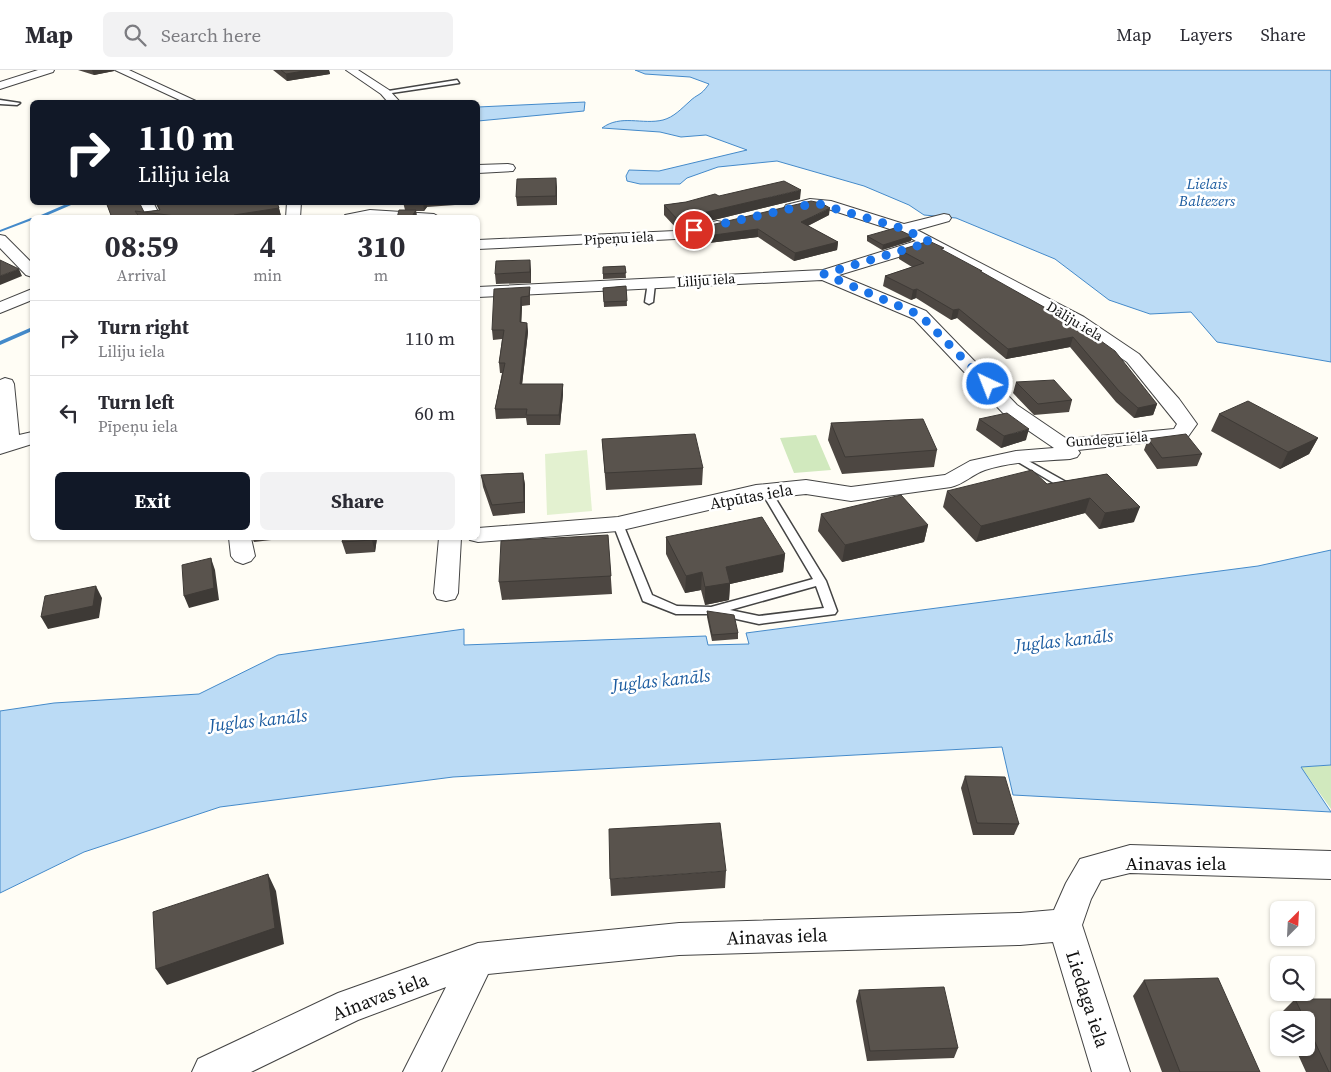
<!DOCTYPE html>
<html lang="en">
<head>
<meta charset="utf-8">
<style>
  :root { --surface:#fff; --page:#f2f2f3; --text:#2b2b33; --muted:#7c7c81; --line:#e1e1e2; --accent:#111827 }
  body { margin:0; font-family:"Source Serif 4",serif; background:var(--page); color:var(--text); height:100vh; display:flex; flex-direction:column; font-size:19px; white-space:nowrap }
  * { box-sizing:border-box; margin:0 }
  p { font-size:16px; color:var(--muted) }
  .icon { flex:none; width:28px; height:28px; fill:none; stroke:currentColor; stroke-width:2; stroke-linecap:round; stroke-linejoin:round }
  .map { position:relative; flex:1; overflow:hidden }
  .drawer { position:absolute; left:30px; top:145px; width:450px; height:325px; display:flex; flex-direction:column; background:var(--surface); border-radius:8px; box-shadow:0 1px 4px #0004 }
  .drawer>* { flex:none }
  .top-card { position:absolute; left:30px; top:30px; width:450px; height:105px; border-radius:8px; box-shadow:0 1px 4px #0004; background:#111827; color:#fff; overflow:hidden }
  .needle { width:32px; rotate:24deg }
  .controls { position:absolute; left:1270px; top:831px; display:grid; gap:10px }
  .controls a { display:grid; place-items:center; width:45px; height:45px; border-radius:8px; background:var(--surface); box-shadow:0 1px 4px #0004; font-size:25px }
  .pin { position:absolute; display:grid; place-items:center; width:42px; height:42px; color:#fff; margin:-21px; border:2px solid #fff; border-radius:50%; box-shadow:0 1px 5px #0007 }
  .me { position:absolute; width:55px; margin:-28px; rotate:317deg; stroke-linejoin:round; filter:drop-shadow(0 0 4px #0008) }
  .turn { display:flex; align-items:center; gap:18px; height:105px; padding:0 25px; font-size:22px }
  .turn .icon { width:65px; height:65px; stroke-width:2.5 }
  .turn b { display:block; font-size:35px; line-height:42px }
  .eta { display:flex; justify-content:space-evenly; align-items:center; height:85px; text-align:center }
  .eta b { font-size:30px; font-weight:700; line-height:35px }
  .primary-button { display:flex; gap:10px; margin-top:auto; padding:10px 25px }
  .primary-button a { flex:1; height:58px; border-radius:8px; background:var(--accent); color:#fff; font-size:20px; font-weight:700; line-height:58px; text-align:center }
  .primary-button a+a { background:var(--page); color:var(--text) }
  ul { padding:0; list-style:none }
  li { display:flex; align-items:center; gap:15px; height:75px; padding:0 25px; border-top:1px solid var(--line) }
  li div { flex:1 }
  li b { display:block; font-size:19px }
  li em { font-style:normal }
  header { display:flex; align-items:center; gap:30px; box-sizing:border-box; height:70px; padding:0 25px; background:var(--surface); border-bottom:1px solid var(--line) }
  header strong { font-size:24px }
  nav { display:flex; gap:28px; margin-inline-start:auto; font-size:18px }
  .search { width:350px; height:45px; background:var(--page); display:flex; align-items:center; gap:12px; box-sizing:border-box; padding:0 18px; border-radius:8px; color:var(--muted); font-size:19px }
  .map>svg:first-child { display:block }
  .green { fill:#d1e9be }
  .pitch { fill:#e3f1d0 }
  .water { fill:#bbdbf5; stroke:#448aca }
  .lines { fill:none; stroke-linecap:round; stroke-linejoin:round }
  .stream { fill:#448aca; fill-rule:evenodd }
  .service-casing { stroke:#444; stroke-width:3 }
  .minor-casing { stroke:#444; stroke-width:2 }
  .service { fill:#fff; fill-rule:evenodd }
  .minor { fill:#fff; fill-rule:evenodd }
  .wall { fill:#4d4742 }
  .shaded-wall { fill:#3e3a36 }
  .building { fill:#59534d; stroke:#3e3a36 }
  .route { stroke:#1a73e8; stroke-width:9; stroke-dasharray:0 16.2 }
  .labels { text-anchor:middle; dominant-baseline:central; stroke-width:5; stroke-linejoin:round; paint-order:stroke }
  .far-street-label { font-size:14px; fill:#111; stroke:#fff }
  .far-water-label { font-size:15px; font-style:italic; fill:#1c5ca0; stroke:#fff }
  .street-label { font-size:16px; fill:#111; stroke:#fff }
  .water-label { font-size:18px; font-style:italic; fill:#1c5ca0; stroke:#fff }
  .near-street-label { font-size:19px; fill:#111; stroke:#fff }
</style>
</head>
<body>
<header>
<strong>Map</strong>
<div class="search"><svg class="icon" aria-label="search" viewBox="0 0 24 24"><circle cx="10" cy="10" r="6"/><path d="M15 15l6 6"/></svg>Search here</div>
<nav><a>Map</a><a>Layers</a><a>Share</a></nav>
</header>
<div class="map">
<svg width="1331" height="1002" viewBox="0 0 1331 1002">
  <rect width="100%" height="100%" fill="#fffdf5"/>
  <!-- green -->
  <path class="green" d="M816,365L831,400L794,403L780,368Z
    M1331,695V739L1301,697Z"/>
  <!-- pitch -->
  <path class="pitch" d="M587,380L592,441L547,445L545,384Z"/>
  <!-- water -->
  <path class="water" d="M635,0H1331V292L1217,272L1191,242L1150,244L1109,230L1055,189L956,148L924,145L909,135L864,116L777,91L718,97L687,108L680,114H640L627,111L626,106L629,100L659,101L747,80L706,65L681,67L660,62L602,58C621,44 642,55 663,50C674,47 681,39 689,32C698,23 700,27 709,14L690,7L645,4Z
    M585,32L584,41L478,51V37Z
    M1331,480V695L1301,697L1331,742L1013,725L1002,677L453,707L220,737L84,782L0,823V641L54,633L199,624L278,585L464,559V575L706,566L708,575L749,574L746,563L1258,496Z"/>
  <g class="lines">
    <!-- stream -->
    <path class="stream" d="M71,132H78L41,148H34Z
      M31,148H32V150L0,162V160Z
      M30,258H32V261L0,275V271Z"/>
    <defs>
      <path id="service" d="M457,10L459,13L385,24L382,22Z
        M0,30L20,33L17,35L0,34Z
        M648,212L655,214L653,232L649,234L645,232Z
        M1016,384L1075,417L1076,419L1075,421H1067L1013,389L1011,387Z
        M766,418L771,421L826,511L837,541L835,544L759,554L714,544H676L643,531L613,454L614,452H622L623,454L652,525L677,536L711,537L813,509L761,421ZM816,516L824,538L759,546L730,540Z"/>
      <path id="minor" d="M38,0H54L53,2L0,19V12Z
        M115,0H129L198,32H184Z
        M346,0H358L389,20L400,32H388L381,24Z
        M508,94L513,95L515,98L513,101L478,103V95Z
        M810,129L831,131L904,154L944,144L949,145L951,148L949,151L917,160L1084,247L1139,284L1179,329L1197,354L1187,368L1078,380L1080,383L1077,387L1070,389C1042,391 1012,391 985,400C973,404 964,414 951,417L851,431L806,424L756,429L618,461L478,472L470,470L468,468H478V458L618,447L756,415L806,410L851,417L945,405L970,391L1016,381L1054,378L1003,343L914,249L822,210L478,227V217L823,200L916,171L899,162L825,138L810,137L791,142L786,141L784,138L786,135ZM928,178L1072,255L1127,292L1177,354L1174,359L1067,369L1017,335L926,241L839,205Z
        M139,132H153L161,148H147Z
        M287,132H301L300,148H286Z
        M370,140L434,144L441,148H343L345,145Z
        M717,151L722,152L724,155L722,158L675,169L478,179V170L675,161Z
        M0,165L5,166L32,193V207L26,205L0,178Z
        M32,219V230L0,243V232Z
        M5,308L12,310L14,314L19,365L32,362V374L0,384V310Z
        M229,468H251L255,486L251,491L243,494L235,491L231,486Z
        M439,468H461L458,523L455,529L446,531L437,529L434,523Z
        M1130,775L1331,781V809L1130,803L1101,810L1091,829L1082,855L1130,1002H1092L1053,872L1020,875L679,885L488,904L441,1002H403L446,917L358,950L251,1002H192L198,989L338,923L478,873L679,853L1020,843L1054,840L1066,813L1080,789Z"/>
    </defs>
    <!-- service casing -->
    <use href="#service" class="service-casing"/>
    <!-- minor casing -->
    <use href="#minor" class="minor-casing"/>
    <!-- service -->
    <use href="#service" class="service"/>
    <!-- minor -->
    <use href="#minor" class="minor"/>
  </g>
  <!-- wall -->
  <path class="wall" d="M78,0H114V1L94,5Z
    M273,0H329L330,4L287,11Z
    M557,117V135L517,136L516,127Z
    M719,126L800,129L677,159L664,145V135L686,132Z
    M106,132L144,142L159,140L155,132H277L281,146L273,148H112Z
    M403,132H456L455,135L427,137L424,141H416L417,148H397L405,140Z
    M829,145L808,156L838,172L837,180L794,191L758,167L692,175L686,168V161Z
    M867,166H912L911,171L882,180L867,171Z
    M900,180L943,181L1060,246L1157,334L1153,345L1134,348L1116,332L1070,277L1006,289L957,248L951,250L916,228L911,230L883,216L885,206L912,197L899,189Z
    M625,196L626,208L603,209V197Z
    M531,200V213L496,214L495,204Z
    M626,216L627,236L604,237L603,218Z
    M530,217V235L522,236L521,252L527,253L528,262L522,314H563V324L560,355H527L526,348L496,349L495,339L502,303H500L499,293L502,269L493,270L492,260Z
    M1016,312L1072,330L1069,342L1034,345L1013,323Z
    M1219,344L1318,368L1309,384L1280,399L1211,361Z
    M979,349L1026,370L1001,378L976,360Z
    M831,353L937,380L934,397L842,404L828,370Z
    M602,369L703,398L702,415L606,420Z
    M1148,369L1202,384L1197,396L1157,399L1144,380Z
    M523,403L525,415V443L493,446L483,417L481,405Z
    M1107,404L1134,452L1099,459L1085,443L976,472L943,437L947,421L1047,414Z
    M821,444L928,455L924,472L842,492L818,461Z
    M608,465L612,524L502,530L499,512Z
    M666,467L785,484L783,502L730,514L729,530L705,535L701,520L685,523L666,484Z
    M252,468H280V469L254,472Z
    M343,468H377L375,482L346,484L342,472Z
    M707,541L738,563V569L712,571L707,547Z
    M965,706L1019,754L1014,765H973L961,718Z
    M726,801L725,818L611,826L610,809Z
    M1144,910L1260,1002H1162L1133,926Z
    M859,920L958,978L954,988L867,991L856,931Z
    M1295,929H1331V1002H1306L1295,978H1306V950H1283L1280,944Z"/>
  <!-- shaded-wall -->
  <path class="shaded-wall" d="M92,0H114V1L94,5Z
    M309,0H329L330,4L287,11L286,4Z
    M556,108L557,117V135L556,126Z
    M801,120L800,129L677,159V149Z
    M423,132H426L427,137L424,141Z
    M279,138L281,146L273,148H234V145Z
    M830,138L829,145L801,159V152Z
    M416,140L417,148H411Z
    M758,159V167L692,175V168Z
    M912,166L911,171L882,180L883,175Z
    M838,172L837,180L794,191L795,183Z
    M530,190L531,200V213L530,202Z
    M19,199L22,206L0,215V206Z
    M917,219L916,228L911,230L913,220Z
    M521,227L522,236L521,261L520,252Z
    M959,239L957,248L951,250L953,240Z
    M527,253L528,262L521,324L520,314Z
    M1073,267L1070,277L1006,289L1008,279Z
    M563,314V324L560,355L559,345Z
    M1157,334L1153,345L1134,348L1138,338Z
    M1029,359L1026,370L1001,378L1004,366Z
    M1318,368L1309,384L1280,399L1288,382Z
    M523,403L525,415V443L524,432Z
    M1090,428L1085,443L976,472L981,456Z
    M1140,437L1134,452L1099,459L1105,443Z
    M928,455L924,472L842,492L845,475Z
    M373,468H377L375,482L372,470Z
    M785,484L783,502L730,514L729,530L705,535V517L726,497Z
    M211,488L215,500L219,530L189,538L184,526Z
    M702,502L701,520L685,523L686,506Z
    M96,516L102,528L99,548L48,559L41,547Z
    M268,804L276,821L284,874L167,915L156,899Z"/>
  <!-- building -->
  <path class="building" d="M281,0H309L286,4Z
    M556,108V126L516,127L517,109Z
    M784,111L801,120L677,149L664,135L686,132L715,124L719,126Z
    M811,131L821,133L830,138L801,152L838,172L795,183L758,159L692,168L686,161Z
    M106,132H139L144,142L160,140L156,132H277L279,138L234,145L236,148H192L135,141L140,148H112Z
    M399,140H416L411,148H397Z
    M895,158L912,166L883,175L867,166Z
    M929,171L944,178L941,179L982,201H980L1060,246L1062,243L1115,281L1157,334L1138,338L1119,321L1073,267L1008,279L959,239L953,240L917,219L913,220L885,206L924,193L900,180Z
    M0,190L19,199L0,206Z
    M530,190V202L495,204L496,191Z
    M625,196L626,203L603,204V197Z
    M626,216L627,231L604,232L603,218Z
    M530,217L529,226L521,227L520,252L527,253L520,314H563L559,345H526L527,339H495L505,293H499L504,260H492L494,219Z
    M1054,310L1072,330L1038,334L1016,312Z
    M1248,331L1318,368L1288,382L1219,344Z
    M1007,343L1029,359L1004,366L979,349Z
    M923,349L937,380L845,387L831,353Z
    M695,364L703,398L605,403L602,369Z
    M1186,364L1202,384L1162,388L1148,369Z
    M1032,400L1047,414L1107,404L1140,437L1105,443L1090,428L981,456L947,421Z
    M523,403L524,432L492,435L481,405Z
    M901,425L928,455L845,475L821,444Z
    M762,447L785,484L726,497L730,513L705,517L702,502L686,506L666,467Z
    M608,465L611,506L499,512L501,471Z
    M343,468H373L372,470L342,472Z
    M211,488L214,518L184,526L182,495Z
    M96,516L93,536L41,547L45,526Z
    M707,541L734,545L738,563L712,565Z
    M965,706L1005,707L1019,754L977,753Z
    M720,753L726,801L610,809L609,759Z
    M268,804L275,858L156,899L153,842Z
    M1218,908L1260,1002H1180L1144,910Z
    M944,917L958,978L870,981L859,920Z
    M1295,929H1331V1002H1329L1306,953V950H1305Z"/>
  <g class="lines">
    <!-- route -->
    <path class="route" d="M694,160L816,133L904,159L930,172L824,204L920,245L988,314"/>
  </g>
  <g class="labels">
    <!-- far-street labels -->
    <g class="far-street-label">
      <text transform="translate(619 168) rotate(-3)">Pīpeņu iela</text>
      <text transform="translate(706 210) rotate(-4)">Liliju iela</text>
      <text transform="translate(1075 251) rotate(31)">Dāliju iela</text>
      <text transform="translate(1107 369) rotate(-4)">Gundegu iela</text>
    </g>
    <!-- far-water labels -->
    <g class="far-water-label">
      <text x="1207" y="113">Lielais<tspan x="1207" dy="17">Baltezers</tspan></text>
    </g>
    <!-- street labels -->
    <g class="street-label">
      <text transform="translate(751 426) rotate(-10)">Atpūtas iela</text>
    </g>
    <!-- water labels -->
    <g class="water-label">
      <text transform="translate(1064 570) rotate(-6)">Juglas kanāls</text>
      <text transform="translate(661 610) rotate(-6)">Juglas kanāls</text>
      <text transform="translate(258 650) rotate(-6)">Juglas kanāls</text>
    </g>
    <!-- near-street labels -->
    <g class="near-street-label">
      <text x="1176" y="793">Ainavas iela</text>
      <text transform="translate(777 866) rotate(-2)">Ainavas iela</text>
      <text transform="translate(380 926) rotate(-21)">Ainavas iela</text>
      <text transform="translate(1088 929) rotate(72)">Liedaga iela</text>
    </g>
  </g>
</svg>
<div class="controls">
<a><svg class="needle" viewBox="-14 -14 28 28"><path d="M0-13l5 13h-10z" fill="#e53935"/><path d="M0 13l5-13h-10z" fill="#7c7c81"/></svg></a>
<a><svg class="icon" aria-label="search" viewBox="0 0 24 24"><circle cx="10" cy="10" r="6"/><path d="M15 15l6 6"/></svg></a>
<a><svg class="icon" aria-label="layers" viewBox="0 0 24 24"><path d="M12 4l9 5-9 5-9-5zM3 14l9 5 9-5"/></svg></a>
</div>
<div class="pin" style="left:694px;top:160px;background:#d93025"><svg class="icon" aria-label="arrive" viewBox="0 0 24 24"><path d="M6 21V4h12l-3 4 3 4H6"/></svg></div>
<svg class="me" style="left:988px;top:314px" viewBox="-20 -20 40 40"><circle r="17" fill="#1a73e8" stroke="#fff" stroke-width="3"/><path d="M0-11L8 9 0 5-8 9z" fill="#fff"/></svg>
<div class="top-card">
<div class="turn"><svg class="icon" aria-label="right" viewBox="0 0 24 24"><path d="M7 20v-9h11M14 6l5 5-5 5"/></svg><div><b>110 m</b>Liliju iela</div></div>
</div>
<section class="drawer">
<div class="eta">
<div><b>08:59</b><p>Arrival</p></div>
<div><b>4</b><p>min</p></div>
<div><b>310</b><p>m</p></div>
</div>
<ul>
<li><svg class="icon" aria-label="right" viewBox="0 0 24 24"><path d="M7 20v-9h11M14 6l5 5-5 5"/></svg><div><b>Turn right</b><p>Liliju iela</p></div><em>110 m</em></li>
<li><svg class="icon" aria-label="left" viewBox="0 0 24 24"><path d="M17 20v-9H6M10 6l-5 5 5 5"/></svg><div><b>Turn left</b><p>Pīpeņu iela</p></div><em>60 m</em></li>
</ul>
<div class="primary-button"><a>Exit</a><a>Share</a></div>
</section>
</div>
</body>
</html>
